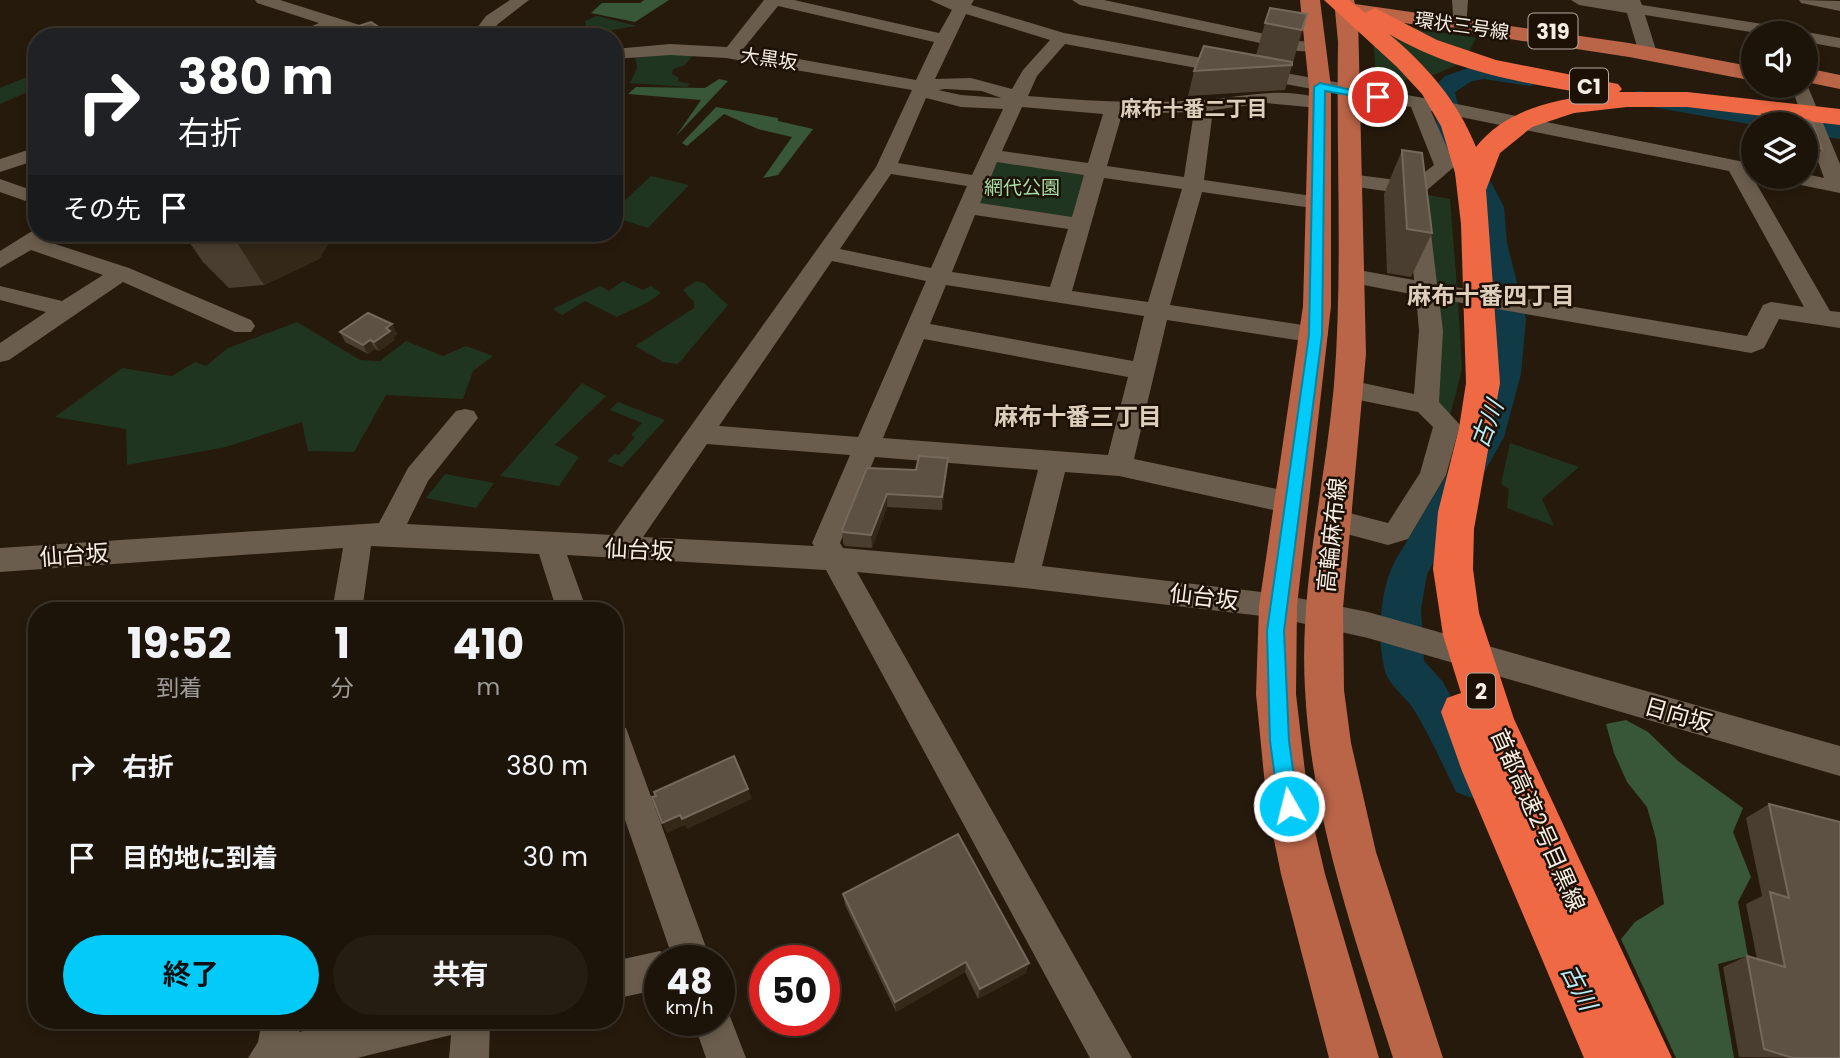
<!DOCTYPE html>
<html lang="ja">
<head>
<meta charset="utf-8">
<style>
  :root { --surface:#1c1409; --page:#251d12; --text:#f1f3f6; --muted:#a09e9c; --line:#3a332a; --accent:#03cbf9 }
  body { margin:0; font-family:Poppins,"Noto Sans JP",sans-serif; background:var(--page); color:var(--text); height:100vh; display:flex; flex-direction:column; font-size:26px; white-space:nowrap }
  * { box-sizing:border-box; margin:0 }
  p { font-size:23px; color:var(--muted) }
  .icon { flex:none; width:38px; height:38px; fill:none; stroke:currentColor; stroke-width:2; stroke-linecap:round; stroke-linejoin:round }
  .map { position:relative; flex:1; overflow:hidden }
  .drawer { position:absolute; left:28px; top:602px; width:595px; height:427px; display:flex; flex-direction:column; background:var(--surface); border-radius:28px; box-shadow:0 4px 10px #0003,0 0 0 2px var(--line) }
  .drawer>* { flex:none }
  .top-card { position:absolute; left:28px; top:28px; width:595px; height:214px; border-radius:28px; box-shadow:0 4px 10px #0003,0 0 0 2px var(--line); background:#202124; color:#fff; overflow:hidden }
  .controls { position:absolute; left:1741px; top:21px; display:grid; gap:14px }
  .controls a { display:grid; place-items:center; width:77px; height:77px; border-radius:50%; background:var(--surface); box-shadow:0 4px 10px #0003,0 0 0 2px var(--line); font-size:35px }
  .speed { position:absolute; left:644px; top:945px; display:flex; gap:14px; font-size:35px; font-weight:700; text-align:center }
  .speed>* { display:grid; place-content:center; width:91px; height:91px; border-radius:50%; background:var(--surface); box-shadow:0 4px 10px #0003,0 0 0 2px var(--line); line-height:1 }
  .speed small { font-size:18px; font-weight:400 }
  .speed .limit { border:10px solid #d22; background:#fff; color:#111 }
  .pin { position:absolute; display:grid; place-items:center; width:60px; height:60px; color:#fff; margin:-30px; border:4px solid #fff; border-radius:50%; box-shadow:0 2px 7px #0007 }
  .me { position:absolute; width:77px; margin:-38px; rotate:352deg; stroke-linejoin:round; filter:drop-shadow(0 0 5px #0008) }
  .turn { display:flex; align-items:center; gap:24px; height:147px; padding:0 35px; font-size:32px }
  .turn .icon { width:91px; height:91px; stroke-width:2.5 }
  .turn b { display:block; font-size:49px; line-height:60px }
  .then { display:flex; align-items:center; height:66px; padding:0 35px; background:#0003; gap:14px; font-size:26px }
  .eta { display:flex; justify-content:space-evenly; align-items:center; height:119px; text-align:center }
  .eta b { font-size:42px; font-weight:700; line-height:49px }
  .primary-button { display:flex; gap:14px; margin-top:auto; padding:14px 35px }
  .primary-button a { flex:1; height:80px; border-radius:42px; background:var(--accent); color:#111; font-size:28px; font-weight:700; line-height:80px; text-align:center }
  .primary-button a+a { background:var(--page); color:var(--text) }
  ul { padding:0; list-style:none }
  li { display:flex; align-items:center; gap:21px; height:91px; padding:0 35px }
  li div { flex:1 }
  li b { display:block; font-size:26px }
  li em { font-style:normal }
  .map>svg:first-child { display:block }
  .green { fill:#203520 }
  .forest { fill:#385738 }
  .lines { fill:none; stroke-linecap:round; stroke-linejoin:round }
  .river { fill:#103b46; fill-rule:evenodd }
  .minor { fill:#6a5d4d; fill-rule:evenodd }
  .major { fill:#ba6448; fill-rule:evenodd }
  .highway { fill:#ef6944; fill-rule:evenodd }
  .wall { fill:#4a3e30 }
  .shaded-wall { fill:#342819 }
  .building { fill:#5c5143; stroke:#74695c; stroke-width:2 }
  .route { fill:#03cbf9; stroke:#0284a2; stroke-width:2 }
  .labels { text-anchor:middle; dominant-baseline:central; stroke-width:5; stroke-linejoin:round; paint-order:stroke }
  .far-street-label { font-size:19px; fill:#f6ede4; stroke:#1c1104 }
  .far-park-label { font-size:19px; fill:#a7dda7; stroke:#1c1104 }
  .shield { fill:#1c1104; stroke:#b5aba1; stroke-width:2 }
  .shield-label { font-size:21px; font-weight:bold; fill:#f6ede4 }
  .far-neighbourhood-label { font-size:21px; font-weight:bold; fill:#decebc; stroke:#1c1104 }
  .street-label { font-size:23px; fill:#f6ede4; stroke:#1c1104 }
  .neighbourhood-label { font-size:24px; font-weight:bold; fill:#decebc; stroke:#1c1104 }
  .water-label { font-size:24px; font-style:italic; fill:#baecfc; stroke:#1c1104 }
</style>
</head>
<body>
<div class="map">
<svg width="1840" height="1058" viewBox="0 0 1840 1058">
  <rect width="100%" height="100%" fill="#261a0c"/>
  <!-- green -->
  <path class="green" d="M597,16L637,26L587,34L585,21Z
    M1372,22L1476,38L1464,62L1429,77L1384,82L1376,76Z
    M661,52L693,55L685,65L673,69L672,74L679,78L678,81L690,84L687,87L630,83L637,68L635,55Z
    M37,73V88L0,104V88Z
    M993,160L1086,171L1078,214L1069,219L977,203Z
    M651,176L689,185L648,228L614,217V199L623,202Z
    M1428,195L1450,199L1457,287L1431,283Z
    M623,281L643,290L651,286L661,293C649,304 632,309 617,317L585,301L562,315L553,309L600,286L609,291Z
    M696,281L704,283L728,305L678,364L663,362L635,346L694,308V302L683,290Z
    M1434,298L1458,301L1462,369L1450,416L1435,403Z
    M297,322L360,360L380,361L406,341L443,356L466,346L493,356L473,371L463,399L386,395L354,452L308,451L302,422L226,447L127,465L126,429L55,417L122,368L172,376L195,362L206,366L228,348Z
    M582,383L606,396L555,445L579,457L559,486L500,476Z
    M618,402L665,420L622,467L607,461L614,454L619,455L635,437L631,435L642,423L610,410Z
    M1510,443L1579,467L1542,499L1554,526L1507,508L1509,489L1501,484Z
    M445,474L494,483L476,508L426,498Z"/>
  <!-- forest -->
  <path class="forest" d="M644,0H669L635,22L591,13L602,3H640Z
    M719,79L728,81L676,136L701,100L628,94L636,87L705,88Z
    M716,107L778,118V121L813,129L778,175L763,178L792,137L758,129L724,114L687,146L682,143Z
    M1626,720L1648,732L1678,761L1743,808L1733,832L1751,877L1738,902L1748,956L1718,964L1734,1058H1676L1621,939L1635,922L1664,904L1656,839L1647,807L1627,782L1614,753L1606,724Z"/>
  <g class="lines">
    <!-- river -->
    <path class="river" d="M1474,66C1496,64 1517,69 1538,74L1542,79L1538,84L1530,86L1484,79L1472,81L1455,92L1464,131L1504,207L1507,243L1526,319L1521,374L1504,437L1427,574L1421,609L1424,661L1443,682L1494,777L1488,792L1472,798L1456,792C1443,765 1430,736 1414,710C1405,695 1387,685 1384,667C1377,634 1380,590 1395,561L1470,436L1489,374L1496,319L1479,243L1476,207L1438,131L1431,90L1445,76Z
      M1639,91L1840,123V139L1806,134V124L1754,125L1630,103L1627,98L1630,93Z"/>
    <!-- minor -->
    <path class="minor" d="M255,0H280L385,33L387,37H361L336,29L313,37H287L319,23L257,3Z
      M510,0H529L498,24L487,37H470L486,16Z
      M764,0H794L939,33L952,10L930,0H974L971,5L1064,33L1462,105L1754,164L1752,176L1830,311L1840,312V328L1779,319L1764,348L1751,353L1439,299L1443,331L1439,402L1460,425L1446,475L1408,539L1388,545L1324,528L1320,520L1324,512L1334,509L1388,523L1420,473L1433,427L1418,412L1349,398L1340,395L1337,389L1340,383L1349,380L1414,394L1419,331L1416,295L1353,283L1345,281L1342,276L1345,271L1353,269L1414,280L1406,194L1350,186L1340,180L1350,174L1412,182L1434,165L1411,107L1065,44L1037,76L1028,96C1086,101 1143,104 1201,100C1240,98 1275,87 1315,97L1317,101L1315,105L1308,107L1266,103L1213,110L1204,180L1319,197L1329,203L1319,209L1202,192L1170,305L1316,327L1324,329L1328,335L1324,341L1316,343L1167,320L1134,459L1291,492L1301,496L1305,503L1301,510L1291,514L1119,476L1065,472L1042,566L1278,594L1368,612L1840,746V776L1368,638L1278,618L1025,588L857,572L1132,1058H1090L826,570L567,555L587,611H557L539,554L371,546L362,611H332L343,548L0,572V548L379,523L408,468L456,411L465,409L474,411L478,418L428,481L407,524L613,535L876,167L912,90L726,58L670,55L614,59V49L670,44L727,47ZM778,6L934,42L916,80L743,49ZM966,14L1050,40L1023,70L1012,89L971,78L935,79ZM945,89L982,91L1001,98L961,95L938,90ZM926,98L961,107L1003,109L972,175L898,163ZM1022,107L1103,114L1088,163L1002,151ZM1431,111L1729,171L1804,307L1771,302L1763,305L1747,336L1437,284L1426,191L1455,166ZM1194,112L1184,177L1107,166L1122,114ZM997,162L1084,175L1072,217L980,203ZM891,174L967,186L931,268L840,249ZM1104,178L1182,189L1148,302L1072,291ZM975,215L1068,229L1050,287L952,272ZM832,261L926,281L858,437L719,426ZM946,285L1144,316L1133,361L930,324ZM924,339L1128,377L1108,455L883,438ZM707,444L850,455L812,543L814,546L643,537ZM875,457L1038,470L1014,563L843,548L840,543Z
      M1072,0H1104L1298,41L1317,42L1326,47L1317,52L1298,51L1080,5Z
      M1452,0H1468L1466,30H1454Z
      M1571,0H1640L1642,5L1788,28L1797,33H1757L1645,15L1657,53L1648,58L1639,53L1627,13L1579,5Z
      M1799,0L1840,1V11L1801,3Z
      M1806,32L1840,38V48L1806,42V33H1800Z
      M1806,82L1840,164V193L1781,181L1778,177L1806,174L1824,178L1791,86H1806Z
      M37,147V160L0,172V159Z
      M0,179L37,192V205L0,192Z
      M37,228V233H54L46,241L129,268L251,320L255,326L251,332H235L123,282L9,360L0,362V343L46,312L0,300V286L62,301L103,275L31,250L0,268V251Z
      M614,724L626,728L630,739L711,961H660V989L614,999V961L660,951L672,956L614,788Z
      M719,1004L726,1006L746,1058H706L693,1020H719Z
      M262,1020H300L299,1032L350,1020H490L489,1058H449L451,1035L357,1058H248L258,1042Z"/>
    <!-- major -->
    <path class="major" d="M1300,0H1320L1331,87V306L1297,606L1296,694L1309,806L1325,874L1379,1058H1329L1281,874L1267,806L1256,694L1259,606L1303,306L1309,87Z
      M1334,0H1354L1355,4L1629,43L1754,67V81L1629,57L1358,16L1366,354L1343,608L1344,690L1351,743L1376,852L1443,1058H1393C1355,939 1311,815 1305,689C1299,587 1325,487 1334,385C1343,271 1336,156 1338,42Z
      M1806,68L1840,75V89L1806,82Z"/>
    <!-- highway -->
    <path class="highway" d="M1324,0H1349L1365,13L1375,8L1437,40L1496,60L1618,84L1622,89L1619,92H1687L1840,109V125L1687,107H1627L1574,113L1532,127L1500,153L1486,190L1500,383L1474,529L1473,569L1479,613L1514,719L1672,1058H1584L1462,771L1441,712L1447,698L1461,693L1443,635L1433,569L1438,512L1459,428L1466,383L1461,224L1455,173L1441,126L1422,94L1397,67ZM1389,34C1451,71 1526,84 1596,95C1553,99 1504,111 1476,147C1457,100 1427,66 1389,34Z"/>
  </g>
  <!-- wall -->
  <path class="wall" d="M1307,14L1285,90L1188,96L1194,71L1256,55L1265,23Z
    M1762,114L1807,120L1813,123L1822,149L1812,163L1806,162V124H1755Z
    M1402,150L1432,233L1411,277L1387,273L1384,194Z
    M183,233H325L330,241L319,259L264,285L229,288L203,262Z
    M392,324L397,334L393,337L395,340L379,351L375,349L368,354L345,342L340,332Z
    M948,458L947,472L942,510L887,507L872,548L845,546L843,543L842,530L916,470Z
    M1769,804L1840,1058L1739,1057L1723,967L1747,956L1757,959L1746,904L1762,896L1746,818Z
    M843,894L1026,973L978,999L965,972L896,1012L845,905Z"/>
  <!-- shaded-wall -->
  <path class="shaded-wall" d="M231,233H325L330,241L319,259L264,285Z
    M392,324L397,334L393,337L395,340L379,351L374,342L386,328Z
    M370,340L375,349L368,354L363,345Z
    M948,458L947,472L942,510V497Z
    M887,494V507L872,548L871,535Z
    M748,789L752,799L687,829L685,825L667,833L662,823L680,815Z
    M966,962L965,972L896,1012L895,1002Z
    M1029,963L1026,973L978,999L980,989Z"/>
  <!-- building -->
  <path class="building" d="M1270,8L1307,14L1302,30L1265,23Z
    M371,22L394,37L327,36Z
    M1204,46L1292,62V65L1194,71Z
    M1762,114L1807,120L1813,123L1822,149L1806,146V124H1764Z
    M1402,150L1422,153L1432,233L1407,229Z
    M191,233H230L194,235Z
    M368,313L392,324L386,328L390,331L374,342L370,340L363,345L340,332Z
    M919,456L948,458L942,497L887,494L871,535L843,532L842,530L867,468L916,470Z
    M734,756L748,789L682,819L680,815L662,823L652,797L656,796L654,792Z
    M1769,804L1840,822V1058H1793L1764,1049L1747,956L1785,967L1770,892L1789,898Z
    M958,834L1029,963L980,989L966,962L895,1002L843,894Z"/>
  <!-- route -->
  <path class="route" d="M1320,83L1383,97L1378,100L1325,91L1322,335L1284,631L1289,741L1298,806L1295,813L1289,815L1282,813L1279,806L1270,741L1267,631L1309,335L1314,87Z"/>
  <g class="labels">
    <!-- far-street labels -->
    <g class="far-street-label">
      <text transform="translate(1462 26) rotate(8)">環状三号線</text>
      <text transform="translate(769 59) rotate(8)">大黒坂</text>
    </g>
    <!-- far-park labels -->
    <g class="far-park-label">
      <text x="1022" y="187">網代公園</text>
    </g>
    <!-- shield labels -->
    <g class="shield">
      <rect x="1528.5" y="13.5" width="49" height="35" rx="5"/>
      <rect x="1570" y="68.5" width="38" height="35" rx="5"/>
      <rect x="1467" y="673.5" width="28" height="35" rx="5"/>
    </g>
    <g class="shield-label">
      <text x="1553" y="31">319</text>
      <text x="1589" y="86">C1</text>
      <text x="1481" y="691">2</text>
    </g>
    <!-- far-neighbourhood labels -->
    <g class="far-neighbourhood-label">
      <text x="1194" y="108">麻布十番二丁目</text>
    </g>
    <!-- street labels -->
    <g class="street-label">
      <text transform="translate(1332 535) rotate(-84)">高輪麻布線</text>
      <text transform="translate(639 550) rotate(3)">仙台坂</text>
      <text transform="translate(74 555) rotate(-4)">仙台坂</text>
      <text transform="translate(1204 597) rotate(7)">仙台坂</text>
      <text transform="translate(1678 715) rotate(16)">日向坂</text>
      <text transform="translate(1538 820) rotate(66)">首都高速2号目黒線</text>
    </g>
    <!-- neighbourhood labels -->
    <g class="neighbourhood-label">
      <text x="1491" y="295">麻布十番四丁目</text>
      <text x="1078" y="416">麻布十番三丁目</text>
    </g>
    <!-- water labels -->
    <g class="water-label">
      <text transform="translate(1487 424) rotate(-69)">古川</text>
      <text transform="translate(1579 987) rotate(63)">古川</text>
    </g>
  </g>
</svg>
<div class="controls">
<a><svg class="icon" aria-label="sound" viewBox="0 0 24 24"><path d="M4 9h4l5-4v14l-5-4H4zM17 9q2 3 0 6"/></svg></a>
<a><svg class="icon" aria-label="layers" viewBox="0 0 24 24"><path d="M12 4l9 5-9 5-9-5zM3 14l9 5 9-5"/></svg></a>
</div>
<div class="speed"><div>48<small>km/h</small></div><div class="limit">50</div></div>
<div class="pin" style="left:1378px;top:97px;background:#d93025"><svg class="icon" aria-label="arrive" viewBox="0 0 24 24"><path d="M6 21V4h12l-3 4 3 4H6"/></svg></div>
<svg class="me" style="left:1289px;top:806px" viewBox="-20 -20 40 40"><circle r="17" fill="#03cbf9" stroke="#fff" stroke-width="3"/><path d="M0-11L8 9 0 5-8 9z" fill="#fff"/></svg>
<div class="top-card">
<div class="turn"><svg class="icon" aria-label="right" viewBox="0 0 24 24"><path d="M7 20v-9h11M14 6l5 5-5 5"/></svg><div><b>380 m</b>右折</div></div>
<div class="then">その先<svg class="icon" aria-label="arrive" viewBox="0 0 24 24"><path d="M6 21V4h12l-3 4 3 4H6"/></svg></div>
</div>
<section class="drawer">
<div class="eta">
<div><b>19:52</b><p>到着</p></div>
<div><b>1</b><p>分</p></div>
<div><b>410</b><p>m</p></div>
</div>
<ul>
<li><svg class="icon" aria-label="right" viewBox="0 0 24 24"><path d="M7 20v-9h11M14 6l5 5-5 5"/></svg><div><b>右折</b></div><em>380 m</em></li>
<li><svg class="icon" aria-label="arrive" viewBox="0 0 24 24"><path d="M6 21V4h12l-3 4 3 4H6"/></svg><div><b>目的地に到着</b></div><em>30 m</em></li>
</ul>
<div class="primary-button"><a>終了</a><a>共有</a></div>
</section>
</div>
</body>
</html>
